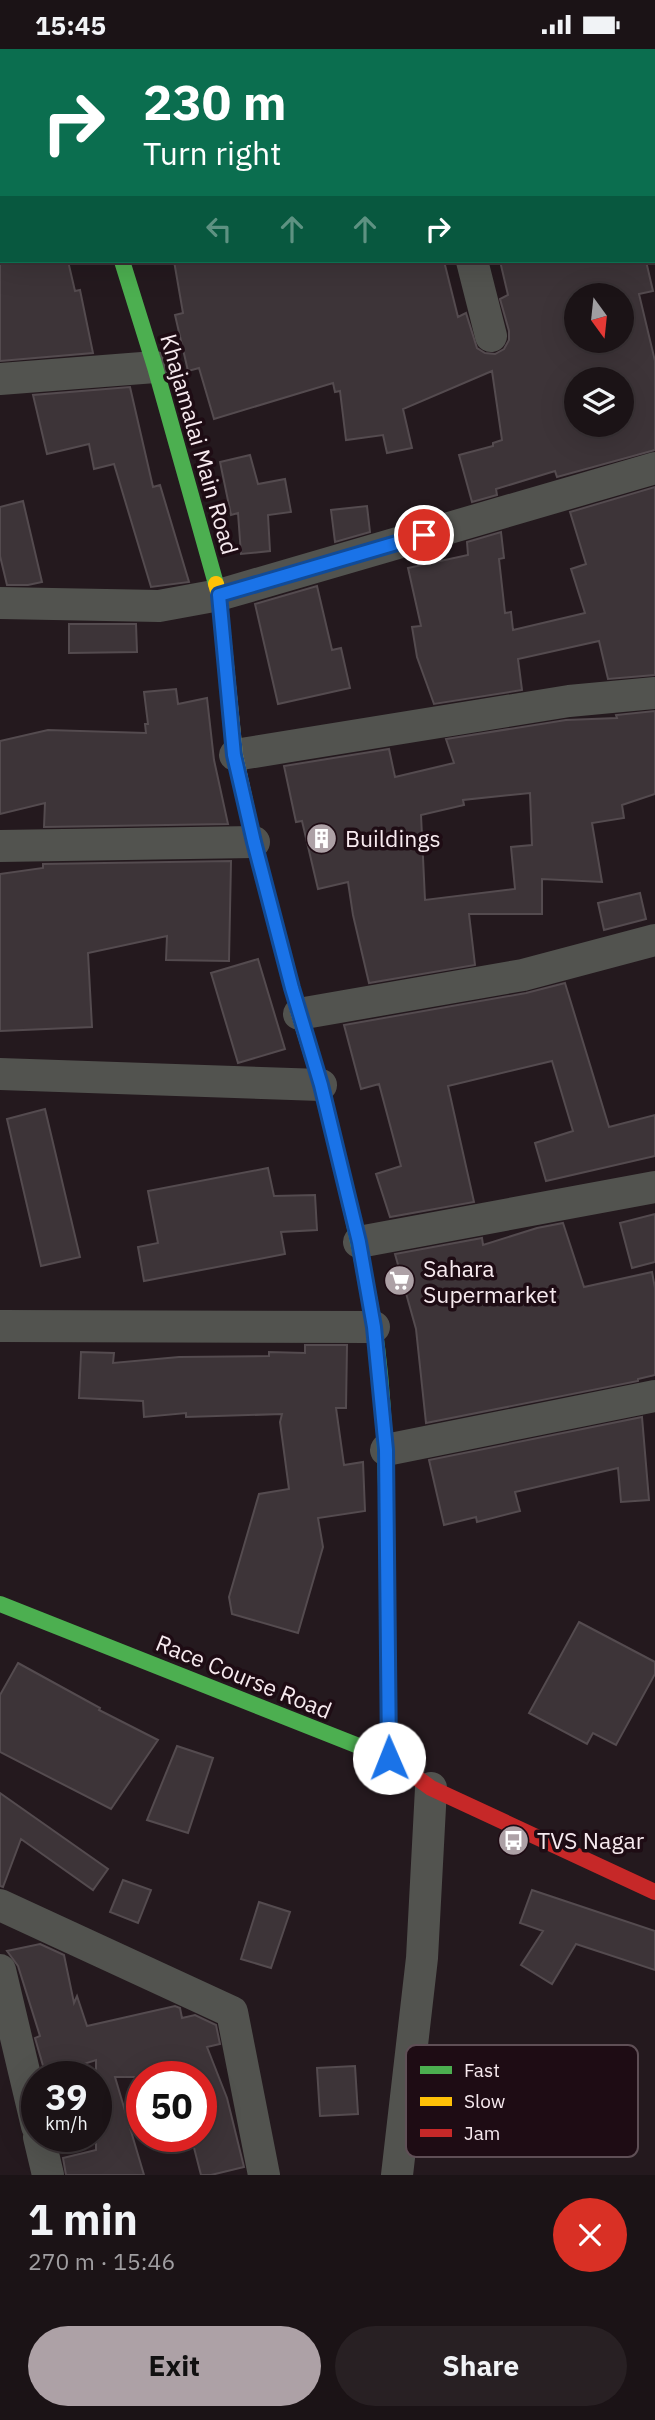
<!DOCTYPE html>
<html lang="en">
<head>
<meta charset="utf-8">
<style>
  :root { --surface:#1b1316; --page:#282023; --text:#f1f3f6; --muted:#a09ea1; --line:#393235; --accent:#ada1a6 }
  body { margin:0; font-family:"IBM Plex Sans",sans-serif; background:var(--page); color:var(--text); height:100vh; display:flex; flex-direction:column; font-size:26px; white-space:nowrap }
  * { box-sizing:border-box; margin:0 }
  p { font-size:23px; color:var(--muted) }
  .icon { flex:none; width:38px; height:38px; fill:none; stroke:currentColor; stroke-width:2; stroke-linecap:round; stroke-linejoin:round }
  .map { position:relative; height:2126px; overflow:hidden }
  .drawer { display:flex; flex-direction:column; background:var(--surface); flex:1 }
  .drawer>* { flex:none }
  .guide { position:absolute; left:0px; top:0px; width:656px; height:214px; box-shadow:0 7px 28px #0002,0 0 0 2px var(--line); background:#0b6e4f; color:#fff; overflow:hidden }
  .needle { width:46px; rotate:165deg }
  .fabs { position:absolute; left:564px; top:234px; display:grid; gap:14px }
  .fabs a { display:grid; place-items:center; width:70px; height:70px; border-radius:50%; background:var(--surface); box-shadow:0 7px 28px #0002,0 0 0 2px var(--line); font-size:35px }
  .speed { position:absolute; left:21px; top:2012px; display:flex; gap:14px; font-size:35px; font-weight:700; text-align:center }
  .speed>* { display:grid; place-content:center; width:91px; height:91px; border-radius:50%; background:var(--surface); box-shadow:0 7px 28px #0002,0 0 0 2px var(--line); line-height:1 }
  .speed small { font-size:18px; font-weight:400 }
  .speed .limit { border:10px solid #d22; background:#fff; color:#111 }
  .pin { position:absolute; display:grid; place-items:center; width:60px; height:60px; color:#fff; margin:-30px; border:4px solid #fff; border-radius:50%; box-shadow:0 2px 7px #0007 }
  .me { position:absolute; width:77px; margin:-38px; rotate:359deg; stroke-linejoin:round; filter:drop-shadow(0 0 5px #0008) }
  .turn { display:flex; align-items:center; gap:24px; height:147px; padding:0 28px; font-size:32px }
  .turn .icon { width:91px; height:91px; stroke-width:2.5 }
  .turn b { display:block; font-size:49px; line-height:60px }
  .lanes { display:flex; align-items:center; height:66px; padding:0 28px; background:#0003; justify-content:center; gap:35px; direction:ltr }
  .lanes .off { opacity:.35 }
  .round { display:grid; place-items:center; flex:none; width:74px; height:74px; border-radius:37px; background:var(--page) }
  .overview { display:flex; align-items:center; justify-content:space-between; height:119px; padding:0 28px }
  h1 { font-size:42px; font-weight:700; line-height:52px }
  .primary-button { display:flex; gap:14px; margin-top:auto; padding:14px 28px }
  .primary-button a { flex:1; height:80px; border-radius:42px; background:var(--accent); color:#111; font-size:28px; font-weight:700; line-height:80px; text-align:center }
  .primary-button a+a { background:var(--page); color:var(--text) }
  .status { display:flex; justify-content:space-between; align-items:center; height:49px; padding:0 35px; background:var(--surface); direction:ltr }
  .status svg { height:19px; fill:currentColor }
  .map>svg:first-child { display:block }
  .building { fill:#3d3438; stroke:#544b4f; stroke-width:2; fill-rule:evenodd }
  .lines { fill:none; stroke-linecap:round; stroke-linejoin:round }
  .street { stroke:#52534f; stroke-width:32 }
  .fast { stroke:#4caf50; stroke-width:16 }
  .slow { stroke:#ffc107; stroke-width:16 }
  .jam { stroke:#c62828; stroke-width:16 }
  .route-casing { stroke:#114b97; stroke-width:18 }
  .route { stroke:#1a73e8; stroke-width:12 }
  .labels { text-anchor:middle; dominant-baseline:central; stroke-width:7; stroke-linejoin:round; paint-order:stroke }
  .street-label { font-size:23px; fill:#f7eaef; stroke:#1e0c14 }
  .poi-label { font-size:23px; fill:#f7eaef; stroke:#1e0c14; text-anchor:start }
  .key { fill:#1e0c14; stroke:#5f4f56; stroke-width:2 }
  .key-label { font-size:19px; fill:#f7eaef }
</style>
</head>
<body>
<div class="status"><b>15:45</b><svg viewBox="0 0 49 12"><path d="M0 12V9h3v3zM5 12V6h3v6zM10 12V3h3v9zM15 12V0h3v12zM26 1h20v11H26zM47 4h2v5h-2z"/></svg></div>
<div class="map">
<svg width="655" height="2126" viewBox="0 0 655 2126">
  <rect width="100%" height="100%" fill="#24191e"/>
  <!-- building -->
  <path class="building" d="M0,212H68L75,242L80,241L93,304L0,312Z
    M174,212H444L458,268L466,264L477,299L485,304L495,305L504,300L509,291V282L500,250L508,246L500,212H646L653,242L639,245L655,312V401L557,428L555,422L496,440L497,446L472,453L459,406L493,397V394L502,391L492,322L403,360L412,399L387,404L383,386L346,391L340,342L335,343L333,334L214,370L199,319L188,322L175,266L183,264ZM576,247H621V292H576ZM576,331H621V376H576Z
    M130,338L153,438L160,436L189,533L151,538L114,415L94,420L89,395L47,405L33,346Z
    M250,406L258,435L285,430L291,463L268,466L270,502L241,505L238,464L231,466L220,413Z
    M655,438V626L608,630L599,592L518,610L522,641L434,655L417,608L412,578L421,577L408,519L468,506L467,493L501,483L504,509L499,510L505,564L511,563L513,581L585,564L571,520L586,515L570,463Z
    M23,452L42,533L28,536H7L0,507V458Z
    M367,457L370,483L335,493L331,461Z
    M317,537L332,601L341,599L350,639L278,655L255,555Z
    M69,575H136L137,603L69,604Z
    M176,640L178,655L207,649L214,711L228,775L44,778L45,754L0,765V692L48,681L146,684L145,675H148L144,643Z
    M655,662V745L622,756L624,769L592,774L602,833L542,830V865H469L475,916L369,934L353,866L348,833L318,840L302,772L296,773L284,717L389,700L395,728L454,714L446,690L566,671L617,669L616,666ZM530,744L532,796L511,798L515,840L425,851L421,766L464,756L463,751Z
    M231,812L229,912L166,911L167,887L88,904L92,978L0,982V825L43,819V815Z
    M640,844L646,870L604,881L598,854Z
    M258,910L285,1000L238,1014L211,924Z
    M565,934L609,1078L655,1066V1107L546,1132L535,1094L573,1082L552,1012L448,1037L474,1153L390,1168L376,1125L401,1117L379,1035L361,1040L344,976L526,944Z
    M45,1060L80,1208L41,1217L7,1070Z
    M268,1119L274,1147L315,1146L317,1181L281,1183L285,1205L144,1232L138,1198L158,1194L148,1142Z
    M655,1165V1213L632,1219L620,1174Z
    M563,1174L584,1238L652,1223L655,1239V1326L638,1330V1332L426,1374L416,1280L395,1205L482,1189L483,1196L537,1179Z
    M305,1296H347L346,1359H336L344,1416L363,1413L365,1462L318,1469L323,1498L298,1584L232,1565L229,1548L259,1445L289,1440L280,1373L282,1365L186,1368V1364L144,1368L143,1352L79,1349L81,1303L114,1304L113,1314L179,1308L269,1307V1303L305,1304Z
    M642,1368L649,1451L621,1453L618,1419L515,1443L520,1462L477,1473L476,1468L444,1476L429,1411Z
    M579,1573L655,1613V1625L616,1696L593,1684L587,1695L529,1664Z
    M18,1614L100,1659L99,1661L158,1691L111,1760L0,1703V1646Z
    M177,1697L213,1709L188,1784L147,1771Z
    M0,1744L108,1820L93,1841L21,1790L3,1838L0,1837Z
    M123,1831L151,1841L138,1874L110,1863Z
    M532,1841L655,1882V1921L576,1895L552,1935L521,1916L543,1882L520,1874Z
    M259,1853L290,1863L271,1919L241,1910Z
    M40,1895L64,1906L74,1954L77,1947L87,1977L175,1957L180,1959L182,1969L195,1966L216,1976L220,1995L207,1998L227,2049L244,2118L211,2126H201L192,2091L201,2088V2028H115L144,2126H66L63,2109L96,2101V2011L46,2027L35,1989L40,1987L18,1917L7,1902Z
    M355,2017L358,2065L320,2067L317,2019Z"/>
  <g class="lines">
    <!-- street -->
    <path class="street" d="M417,0L418,2
      M606,0L607,2
      M0,76H2
      M654,180L655,182
      M472,212L491,287
      M0,330L155,318
      M0,554L159,557L219,546L655,419
      M235,706L569,652L655,644
      M0,797L254,793
      M299,965L523,926L655,891
      M0,1025L321,1036
      M359,1193L655,1138
      M0,1277L374,1278
      M386,1401L655,1347
      M0,1856L232,1963L264,2126
      M0,1921L37,2077
      M39,2088L48,2126
      M397,2126L422,1909L431,1739"/>
    <!-- fast -->
    <path class="fast" d="M122,212L155,318L216,535
      M341,1119C354,1171 365,1223 374,1276C385,1348 386,1421 387,1494
      M0,1555L389,1709L406,1721"/>
    <!-- slow -->
    <path class="slow" d="M61,0V2
      M216,535L219,546L235,706L254,793L299,965L321,1036L341,1119
      M387,1494L389,1709"/>
    <!-- jam -->
    <path class="jam" d="M406,1721L431,1739L655,1843"/>
  </g>
  <g class="lines">
    <defs>
      <path id="route" d="M389,1709L386,1401L374,1278L359,1193L321,1036L292,939L254,793L234,706L219,546L424,486"/>
    </defs>
    <!-- route casing -->
    <use href="#route" class="route-casing"/>
    <!-- route -->
    <use href="#route" class="route"/>
  </g>
  <!-- icons -->
  <defs>
    <symbol id="building-disc" viewBox="-11 -11 22 22"><circle r="9.5" fill="#ada1a6" stroke="#1e0c14"/><path d="M-4-6H4V6H1V3H-1V6H-4ZM-2.5-4.3h1.7v1.8h-1.7ZM.8-4.3h1.7v1.8H.8ZM-2.5-1h1.7V.8h-1.7ZM.8-1h1.7V.8H.8Z" fill="#fff"/></symbol>
    <symbol id="supermarket-disc" viewBox="-11 -11 22 22"><circle r="9.5" fill="#ada1a6" stroke="#1e0c14"/><path d="M-6-5.5h2.5l.6 2H6L4.5 2H-2.5L-4.4-4H-6ZM-1.5 3.2a1.3 1.3 0 1 0 .1 0ZM3 3.2a1.3 1.3 0 1 0 .1 0Z" fill="#fff"/></symbol>
    <symbol id="bus-disc" viewBox="-11 -11 22 22"><circle r="9.5" fill="#ada1a6" stroke="#1e0c14"/><path d="M-5-6H5V4H4V6H2V4H-2V6H-4V4H-5ZM-3.5-4V0h7V-4ZM-3.5 1.2v1.5H-2V1.2ZM2 1.2v1.5H3.5V1.2Z" fill="#fff"/></symbol>
  </defs>
  <g fill-rule="evenodd">
    <use href="#building-disc" x="304" y="772" width="35" height="35"/>
    <use href="#supermarket-disc" x="382" y="1214" width="35" height="35"/>
    <use href="#bus-disc" x="496" y="1774" width="35" height="35"/>
  </g>
  <g class="labels">
    <!-- street labels -->
    <g class="street-label">
      <text transform="translate(200 395) rotate(74)">Khajamalai Main Road</text>
      <text transform="translate(244 1627) rotate(22)">Race Course Road</text>
    </g>
    <!-- poi labels -->
    <g class="poi-label">
      <text x="345" y="789">Buildings</text>
      <text x="423" y="1219">Sahara<tspan x="423" dy="26">Supermarket</tspan></text>
      <text x="537" y="1791">TVS Nagar</text>
    </g>
  </g>
  <!-- legend -->
  <rect x="406" y="1996" width="232" height="112" rx="10" class="key"/>
  <rect x="420" y="2017" width="32" height="8" fill="#4caf50"/>
  <rect x="420" y="2048" width="32" height="9" fill="#ffc107"/>
  <rect x="420" y="2080" width="32" height="8" fill="#c62828"/>
  <g class="key-label">
    <text x="464" y="2028">Fast</text>
    <text x="464" y="2059">Slow</text>
    <text x="464" y="2091">Jam</text>
  </g>
</svg>
<div class="fabs">
<a><svg class="needle" viewBox="-14 -14 28 28"><path d="M0-13l5 13h-10z" fill="#e53935"/><path d="M0 13l5-13h-10z" fill="#a09ea1"/></svg></a>
<a><svg class="icon" aria-label="layers" viewBox="0 0 24 24"><path d="M12 4l9 5-9 5-9-5zM3 14l9 5 9-5"/></svg></a>
</div>
<div class="speed"><div>39<small>km/h</small></div><div class="limit">50</div></div>
<div class="pin" style="left:424px;top:486px;background:#d93025"><svg class="icon" aria-label="arrive" viewBox="0 0 24 24"><path d="M6 21V4h12l-3 4 3 4H6"/></svg></div>
<svg class="me" style="left:389px;top:1709px" viewBox="-20 -20 40 40"><circle r="19" fill="#fff"/><path d="M0-13L10 11 0 6-10 11z" fill="#1a73e8"/></svg>
<div class="guide">
<div class="turn"><svg class="icon" aria-label="right" viewBox="0 0 24 24"><path d="M7 20v-9h11M14 6l5 5-5 5"/></svg><div><b>230 m</b>Turn right</div></div>
<div class="lanes"><svg class="icon off" aria-label="left" viewBox="0 0 24 24"><path d="M17 20v-9H6M10 6l-5 5 5 5"/></svg><svg class="icon off" aria-label="ahead" viewBox="0 0 24 24"><path d="M12 20V5M6 11l6-6 6 6"/></svg><svg class="icon off" aria-label="ahead" viewBox="0 0 24 24"><path d="M12 20V5M6 11l6-6 6 6"/></svg><svg class="icon" aria-label="right" viewBox="0 0 24 24"><path d="M7 20v-9h11M14 6l5 5-5 5"/></svg></div>
</div>
</div>
<section class="drawer">
<div class="overview"><div><h1>1 min</h1><p>270 m · 15:46</p></div><a class="round" style="background:#d93025;color:#fff"><svg class="icon" aria-label="close" viewBox="0 0 24 24"><path d="M6 6l12 12M18 6L6 18"/></svg></a></div>
<div class="primary-button"><a>Exit</a><a>Share</a></div>
</section>
</body>
</html>
